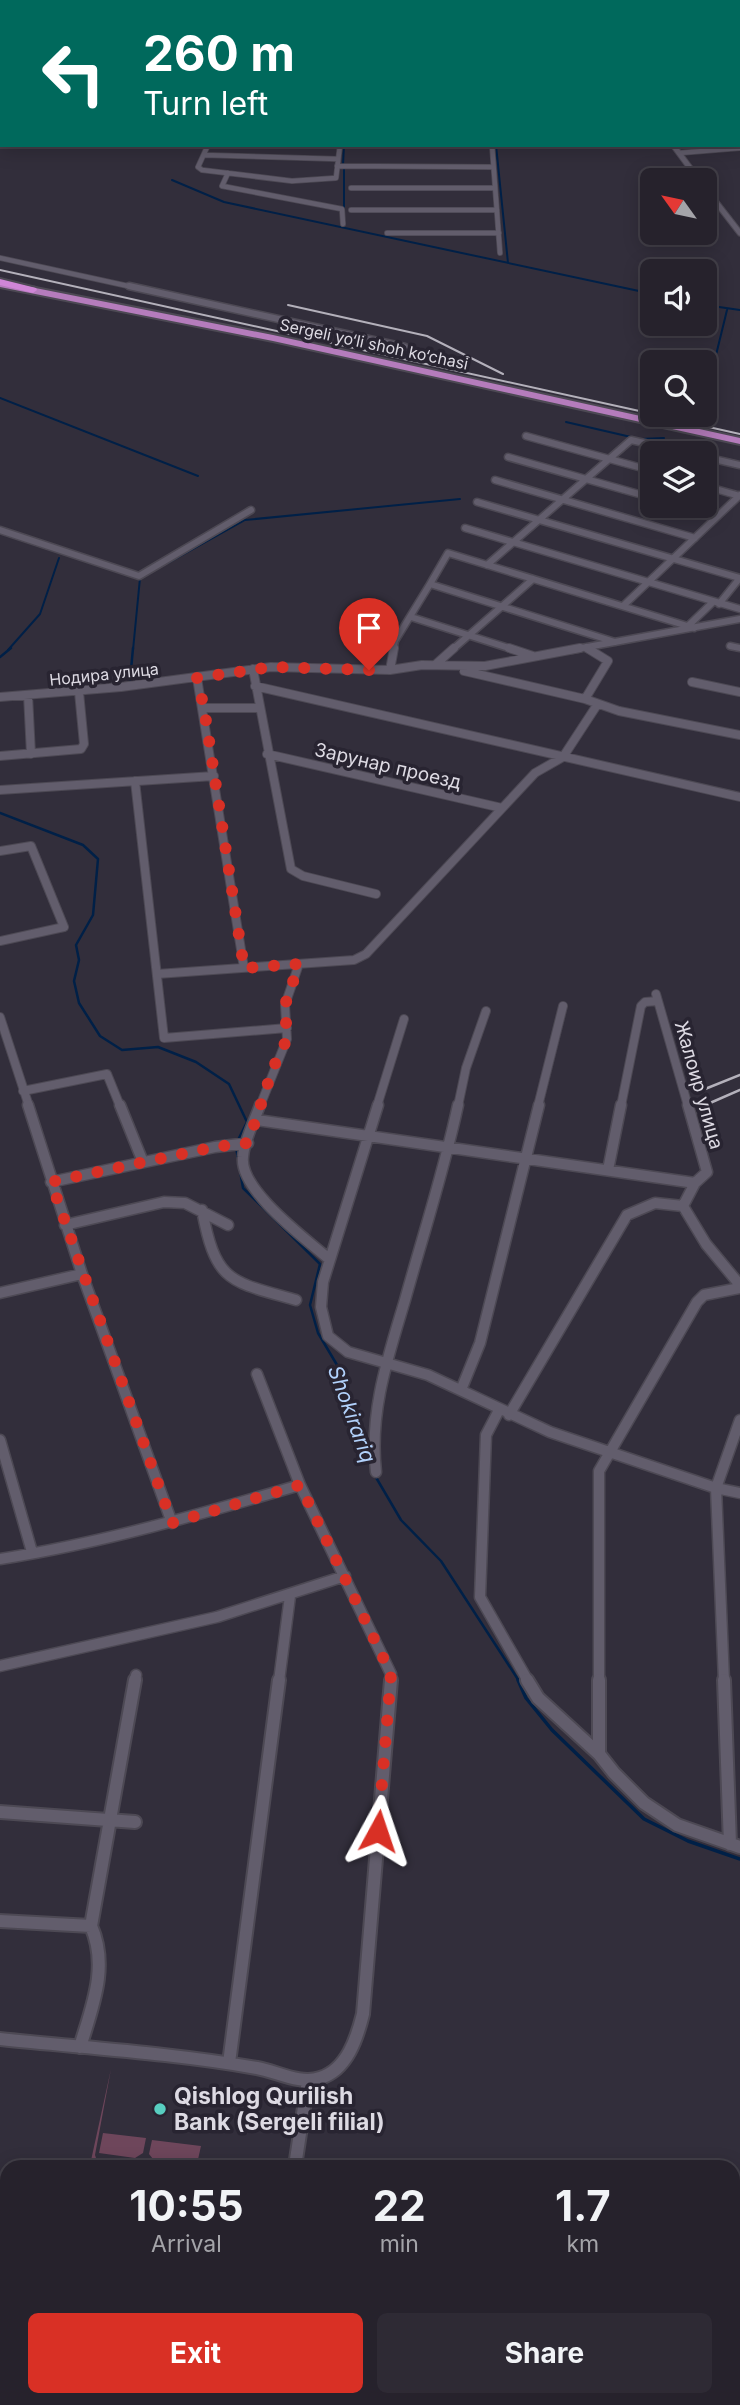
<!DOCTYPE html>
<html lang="en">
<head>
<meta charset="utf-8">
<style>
  :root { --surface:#26222c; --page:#2e2a34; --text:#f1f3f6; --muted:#a4a4a9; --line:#423f48; --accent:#d93025 }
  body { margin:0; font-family:Inter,sans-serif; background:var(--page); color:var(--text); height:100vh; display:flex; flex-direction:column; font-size:26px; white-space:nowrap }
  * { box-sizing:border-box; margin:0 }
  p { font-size:23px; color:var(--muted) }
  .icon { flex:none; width:38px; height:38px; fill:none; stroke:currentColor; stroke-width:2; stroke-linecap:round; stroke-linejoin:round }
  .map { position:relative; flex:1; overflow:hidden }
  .sheet { position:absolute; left:0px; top:2160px; width:740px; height:247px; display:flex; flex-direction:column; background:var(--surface); border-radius:21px 21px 0 0; box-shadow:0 4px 18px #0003,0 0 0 2px var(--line) }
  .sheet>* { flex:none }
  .hud { position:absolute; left:0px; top:0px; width:740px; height:147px; box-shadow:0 4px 18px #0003,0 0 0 2px var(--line); background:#00695c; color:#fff; overflow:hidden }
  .needle { width:46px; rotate:303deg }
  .tools { position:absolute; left:640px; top:168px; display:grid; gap:14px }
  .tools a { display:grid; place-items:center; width:77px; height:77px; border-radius:10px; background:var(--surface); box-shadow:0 4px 18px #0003,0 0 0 2px var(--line); font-size:35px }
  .pin { position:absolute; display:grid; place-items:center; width:60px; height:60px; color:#fff; margin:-72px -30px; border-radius:50% 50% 50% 0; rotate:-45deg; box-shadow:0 0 7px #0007 }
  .pin .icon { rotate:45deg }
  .me { position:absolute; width:77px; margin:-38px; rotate:5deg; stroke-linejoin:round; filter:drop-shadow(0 0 5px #0008) }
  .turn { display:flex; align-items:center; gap:24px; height:147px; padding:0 28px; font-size:32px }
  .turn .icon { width:91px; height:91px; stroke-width:2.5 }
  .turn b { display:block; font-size:49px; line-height:60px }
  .eta { display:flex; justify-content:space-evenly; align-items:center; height:119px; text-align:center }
  .eta b { font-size:42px; font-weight:700; line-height:49px }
  .action { display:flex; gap:14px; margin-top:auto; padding:14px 28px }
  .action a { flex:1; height:80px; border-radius:10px; background:var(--accent); color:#fff; font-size:28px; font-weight:700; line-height:80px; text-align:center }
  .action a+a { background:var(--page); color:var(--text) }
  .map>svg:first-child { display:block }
  .green { fill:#6e465b }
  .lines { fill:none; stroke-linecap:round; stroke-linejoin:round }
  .stream-far2 { stroke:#002047; stroke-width:2 }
  .stream-far1 { stroke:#002047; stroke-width:2.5 }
  .stream { stroke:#002047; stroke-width:3.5 }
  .minor-far4-casing { stroke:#4d4954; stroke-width:6 }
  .minor-far3-casing { stroke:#4d4954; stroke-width:9 }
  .minor-far2-casing { stroke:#4d4954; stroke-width:10 }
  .minor-far1-casing { stroke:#4d4954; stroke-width:13 }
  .minor-casing { stroke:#4d4954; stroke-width:16 }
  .tertiary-casing { stroke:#4d4954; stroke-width:7 }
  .secondary-casing { stroke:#4d4954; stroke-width:4 }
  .primary-casing { stroke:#4d4954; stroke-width:4 }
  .trunk-casing { stroke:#4d4954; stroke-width:4 }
  .minor-far4 { stroke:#625d6c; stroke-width:4.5 }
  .minor-far3 { stroke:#625d6c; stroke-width:6 }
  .minor-far2 { stroke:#625d6c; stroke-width:8 }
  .minor-far1 { stroke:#625d6c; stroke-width:10 }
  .minor { stroke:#625d6c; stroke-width:12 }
  .tertiary { stroke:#625d6c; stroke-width:5 }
  .secondary { fill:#625d6c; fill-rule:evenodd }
  .primary { fill:#b57cbc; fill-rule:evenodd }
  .trunk { fill:#d086d7; fill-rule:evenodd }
  .rail-far1 { stroke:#b4b1bb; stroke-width:2 }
  .rail { stroke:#b4b1bb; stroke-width:2.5 }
  .route { stroke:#d93025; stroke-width:12; stroke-dasharray:0 21.6 }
  .poi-dot { fill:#58cec0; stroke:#282431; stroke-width:2.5 }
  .labels { text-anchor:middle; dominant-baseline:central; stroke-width:7; stroke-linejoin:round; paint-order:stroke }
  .far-street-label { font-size:16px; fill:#dddae3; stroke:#282431 }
  .street-label { font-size:19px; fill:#dddae3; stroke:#282431 }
  .water-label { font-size:21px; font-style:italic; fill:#b2d2fc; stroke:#282431 }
  .near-poi-label { font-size:23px; font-weight:bold; fill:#dddae3; stroke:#282431; text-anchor:start }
</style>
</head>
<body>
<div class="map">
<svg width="740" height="2405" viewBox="0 0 740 2405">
  <rect width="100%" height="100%" fill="#322e3b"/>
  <!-- green -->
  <path class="green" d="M111,2069L95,2155L96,2158L136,2163L139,2166L90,2165Z
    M103,2133L146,2138L143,2153L135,2158L99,2153Z
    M152,2140L201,2146L197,2164L153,2159L149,2154Z"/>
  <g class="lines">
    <!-- stream-far2 -->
    <path class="stream-far2" d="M496,145L508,263
      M343,165L344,145
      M344,168V211
      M172,180L224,202L653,294
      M705,305L740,310
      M716,355L727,310
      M705,371L713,359
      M0,398L198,476
      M566,422L631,437
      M641,439L664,438
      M168,563L245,520L460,499
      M8,650L40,614L59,558
      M133,650L140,578"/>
    <!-- stream-far1 -->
    <path class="stream-far1" d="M0,657L11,648
      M130,681L133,648
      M0,813L83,845L98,859L93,915L76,945L79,960L74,981L79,1003L100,1036L122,1050L158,1047L196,1062L229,1084L247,1122L238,1140
      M236,1147L243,1188L320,1264L310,1305L318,1333L343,1375L371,1468
      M374,1474L401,1520L441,1561L519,1681"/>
    <!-- stream -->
    <path class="stream" d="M518,1680L526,1698L552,1730L644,1819L688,1841L740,1859"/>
    <defs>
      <path id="minor-far4" d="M12,0L19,2
        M51,0L53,2
        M393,0L399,2
        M714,0L722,2
        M294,2L299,0
        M414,2L441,0
        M575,2L588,0
        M738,70L740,72
        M208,145L198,167L202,170L292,181L336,178L340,145
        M492,145L500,253
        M352,146H492
        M679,153L740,148
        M204,155L338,159
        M337,166L492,167
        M228,173L222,186L342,209L343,224
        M351,188H494
        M351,210H497
        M387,233H499
        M0,258L137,288"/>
      <path id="minor-far3" d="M129,286L405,347
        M526,436L653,471
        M508,457L653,498
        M705,457L740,465
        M495,480L695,538
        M705,486L740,496
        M477,502L740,578
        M681,506L718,516
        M465,528L740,609
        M0,530L139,576L251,510
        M487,565L631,440L689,453
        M430,584L448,553L694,628
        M719,604L739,579
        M623,606L740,495
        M411,617L515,650
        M688,626L713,602
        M730,646L740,648
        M586,648L590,650
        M393,650L395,641L430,584L615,642
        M452,650L533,579
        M571,650L740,619"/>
      <path id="minor-far2" d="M509,648L533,656
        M435,665L454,648
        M253,669L291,869L303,876L376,894
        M390,670L394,648
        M464,671L585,699L619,711L740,735
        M197,678L244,968
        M692,682L740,692
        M255,686L740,797
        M28,695L31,754
        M0,697L121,687L271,667L390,670L422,665L485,666L580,648
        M585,699L608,661L587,648
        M204,708H259
        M267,754L502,808
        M0,756L81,749L84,744L79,692
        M135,781L164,1038L287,1028
        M0,790L214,776
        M0,851L31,846L64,927L0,941
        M157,974L354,960L366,954L535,773L563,757L597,705
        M656,994L688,1106
        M0,1017L29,1106
        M23,1091L107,1074L120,1106
        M260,1106L287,1039L285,1005L299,964
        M377,1106L404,1019
        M458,1106L466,1068L486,1011
        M538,1106L563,1006
        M621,1106L641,1006L645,1002L658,1001"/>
      <path id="minor-far1" d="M28,1105L82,1274L172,1523
        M120,1105L143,1162
        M260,1105C255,1120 244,1140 243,1157C239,1190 306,1239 329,1259
        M378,1105L323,1282L321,1307L328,1336L348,1352L428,1375L550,1432L716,1488L740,1493
        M688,1105L707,1172L695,1183L683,1206L706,1244L740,1285
        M257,1120L695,1183
        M608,1170L621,1105
        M51,1182L215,1147L248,1143
        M202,1210C216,1283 229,1281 296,1300
        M65,1225L164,1202L185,1203L228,1225
        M0,1293L82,1274
        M257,1374L300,1485L391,1674L390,1681
        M461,1390L480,1343L539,1105
        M499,1410L486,1435L480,1597L528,1681
        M509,1415L627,1215L655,1203L683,1206
        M0,1440L32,1552
        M376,1472C369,1412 388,1357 405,1300C423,1235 444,1171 458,1105
        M0,1559C102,1543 201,1514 300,1485
        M0,1666L217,1617L345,1576
        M135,1681L136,1675
        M279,1681L290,1596
        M599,1681V1471L697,1302L704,1295L740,1288
        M724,1681L716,1488L740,1420"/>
      <path id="minor" d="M527,1680L538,1698L599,1754
        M599,1680V1754L614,1773L644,1803L677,1825L740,1847
        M724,1680L730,1844
        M0,1812L135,1822
        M0,1921L91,1926
        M0,2039C86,2048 172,2053 257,2068C276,2071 300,2085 320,2078C347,2070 357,2038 363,2014L391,1680
        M80,2047C92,2007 109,1967 91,1926L135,1680
        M229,2063L279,1680
        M295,2166L308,2081"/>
      <path id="tertiary" d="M503,0L507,2
        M673,145L699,180
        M705,188L740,233"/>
      <path id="secondary" d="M7,2393V2399H23L22,2405H4Z
        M30,2399H48L47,2405H29Z"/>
      <path id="primary" d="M0,281L273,335L740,438V444L273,341L0,287Z
        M0,2204L7,2205V2225L0,2224Z
        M0,2231L7,2232V2252L0,2251Z
        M733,2304L740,2305V2325L733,2324Z
        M733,2336L740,2337V2357H733Z"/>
      <path id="trunk" d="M0,79H2L0,84Z
        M0,279L36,288L37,290L33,293L0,285Z"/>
    </defs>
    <!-- minor-far4 casing -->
    <use href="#minor-far4" class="minor-far4-casing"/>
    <!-- minor-far3 casing -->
    <use href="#minor-far3" class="minor-far3-casing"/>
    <!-- minor-far2 casing -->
    <use href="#minor-far2" class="minor-far2-casing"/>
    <!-- minor-far1 casing -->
    <use href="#minor-far1" class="minor-far1-casing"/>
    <!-- minor casing -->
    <use href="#minor" class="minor-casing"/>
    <!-- tertiary casing -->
    <use href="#tertiary" class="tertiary-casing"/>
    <!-- secondary casing -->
    <use href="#secondary" class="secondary-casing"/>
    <!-- primary casing -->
    <use href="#primary" class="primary-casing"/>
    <!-- trunk casing -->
    <use href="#trunk" class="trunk-casing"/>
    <!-- minor-far4 -->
    <use href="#minor-far4" class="minor-far4"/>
    <!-- minor-far3 -->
    <use href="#minor-far3" class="minor-far3"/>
    <!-- minor-far2 -->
    <use href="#minor-far2" class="minor-far2"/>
    <!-- minor-far1 -->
    <use href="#minor-far1" class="minor-far1"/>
    <!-- minor -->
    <use href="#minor" class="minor"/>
    <!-- tertiary -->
    <use href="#tertiary" class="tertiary"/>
    <!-- secondary -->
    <use href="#secondary" class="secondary"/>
    <!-- primary -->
    <use href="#primary" class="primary"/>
    <!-- trunk -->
    <use href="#trunk" class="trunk"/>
    <!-- rail-far1 -->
    <path class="rail-far1" d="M0,270L653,414
      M288,305L427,336L503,374
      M655,415L740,434"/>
    <!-- rail -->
    <path class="rail" d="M705,1089L740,1075
      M710,1103L740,1090"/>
  </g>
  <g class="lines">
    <!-- route -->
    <path class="route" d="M369,670L271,667L197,678L204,708L244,968L299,964L285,1005L287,1039L273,1068L248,1143L215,1147L51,1182L172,1523L300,1485L391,1674L378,1831"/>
  </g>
  <!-- markers -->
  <circle class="poi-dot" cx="160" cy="2109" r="7"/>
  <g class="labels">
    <!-- far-street labels -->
    <g class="far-street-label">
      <text transform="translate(374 344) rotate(12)">Sergeli yo‘li shoh ko‘chasi</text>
      <text transform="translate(104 674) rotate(-6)">Нодира улица</text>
    </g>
    <!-- street labels -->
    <g class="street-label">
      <text transform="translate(388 766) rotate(13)">Зарунар проезд</text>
      <text transform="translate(699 1085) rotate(74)">Жалоир улица</text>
    </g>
    <!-- water labels -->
    <g class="water-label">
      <text transform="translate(352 1414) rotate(70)">Shokirariq</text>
    </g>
    <!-- near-poi labels -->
    <g class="near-poi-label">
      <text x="174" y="2096">Qishlog Qurilish<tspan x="174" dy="26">Bank (Sergeli filial)</tspan></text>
    </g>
  </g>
</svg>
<div class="tools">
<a><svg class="needle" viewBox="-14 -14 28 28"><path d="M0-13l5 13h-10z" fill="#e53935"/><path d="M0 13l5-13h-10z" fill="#a4a4a9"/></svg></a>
<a><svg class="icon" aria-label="sound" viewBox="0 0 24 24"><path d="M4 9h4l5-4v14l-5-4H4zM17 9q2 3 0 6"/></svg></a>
<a><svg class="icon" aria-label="search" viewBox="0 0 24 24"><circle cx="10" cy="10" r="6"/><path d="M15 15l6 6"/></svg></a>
<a><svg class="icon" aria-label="layers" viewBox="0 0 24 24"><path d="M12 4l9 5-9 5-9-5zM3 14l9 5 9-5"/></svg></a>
</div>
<div class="pin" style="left:369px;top:670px;background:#d93025"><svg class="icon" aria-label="arrive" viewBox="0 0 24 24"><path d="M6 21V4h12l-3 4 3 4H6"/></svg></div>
<svg class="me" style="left:378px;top:1831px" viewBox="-20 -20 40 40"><path d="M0-17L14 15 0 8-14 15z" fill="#d93025" stroke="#fff" stroke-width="4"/></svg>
<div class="hud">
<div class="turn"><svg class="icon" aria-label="left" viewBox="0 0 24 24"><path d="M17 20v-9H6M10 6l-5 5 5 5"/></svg><div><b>260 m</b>Turn left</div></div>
</div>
<section class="sheet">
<div class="eta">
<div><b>10:55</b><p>Arrival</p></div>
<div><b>22</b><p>min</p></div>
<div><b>1.7</b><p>km</p></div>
</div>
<div class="action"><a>Exit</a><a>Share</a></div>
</section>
</div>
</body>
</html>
